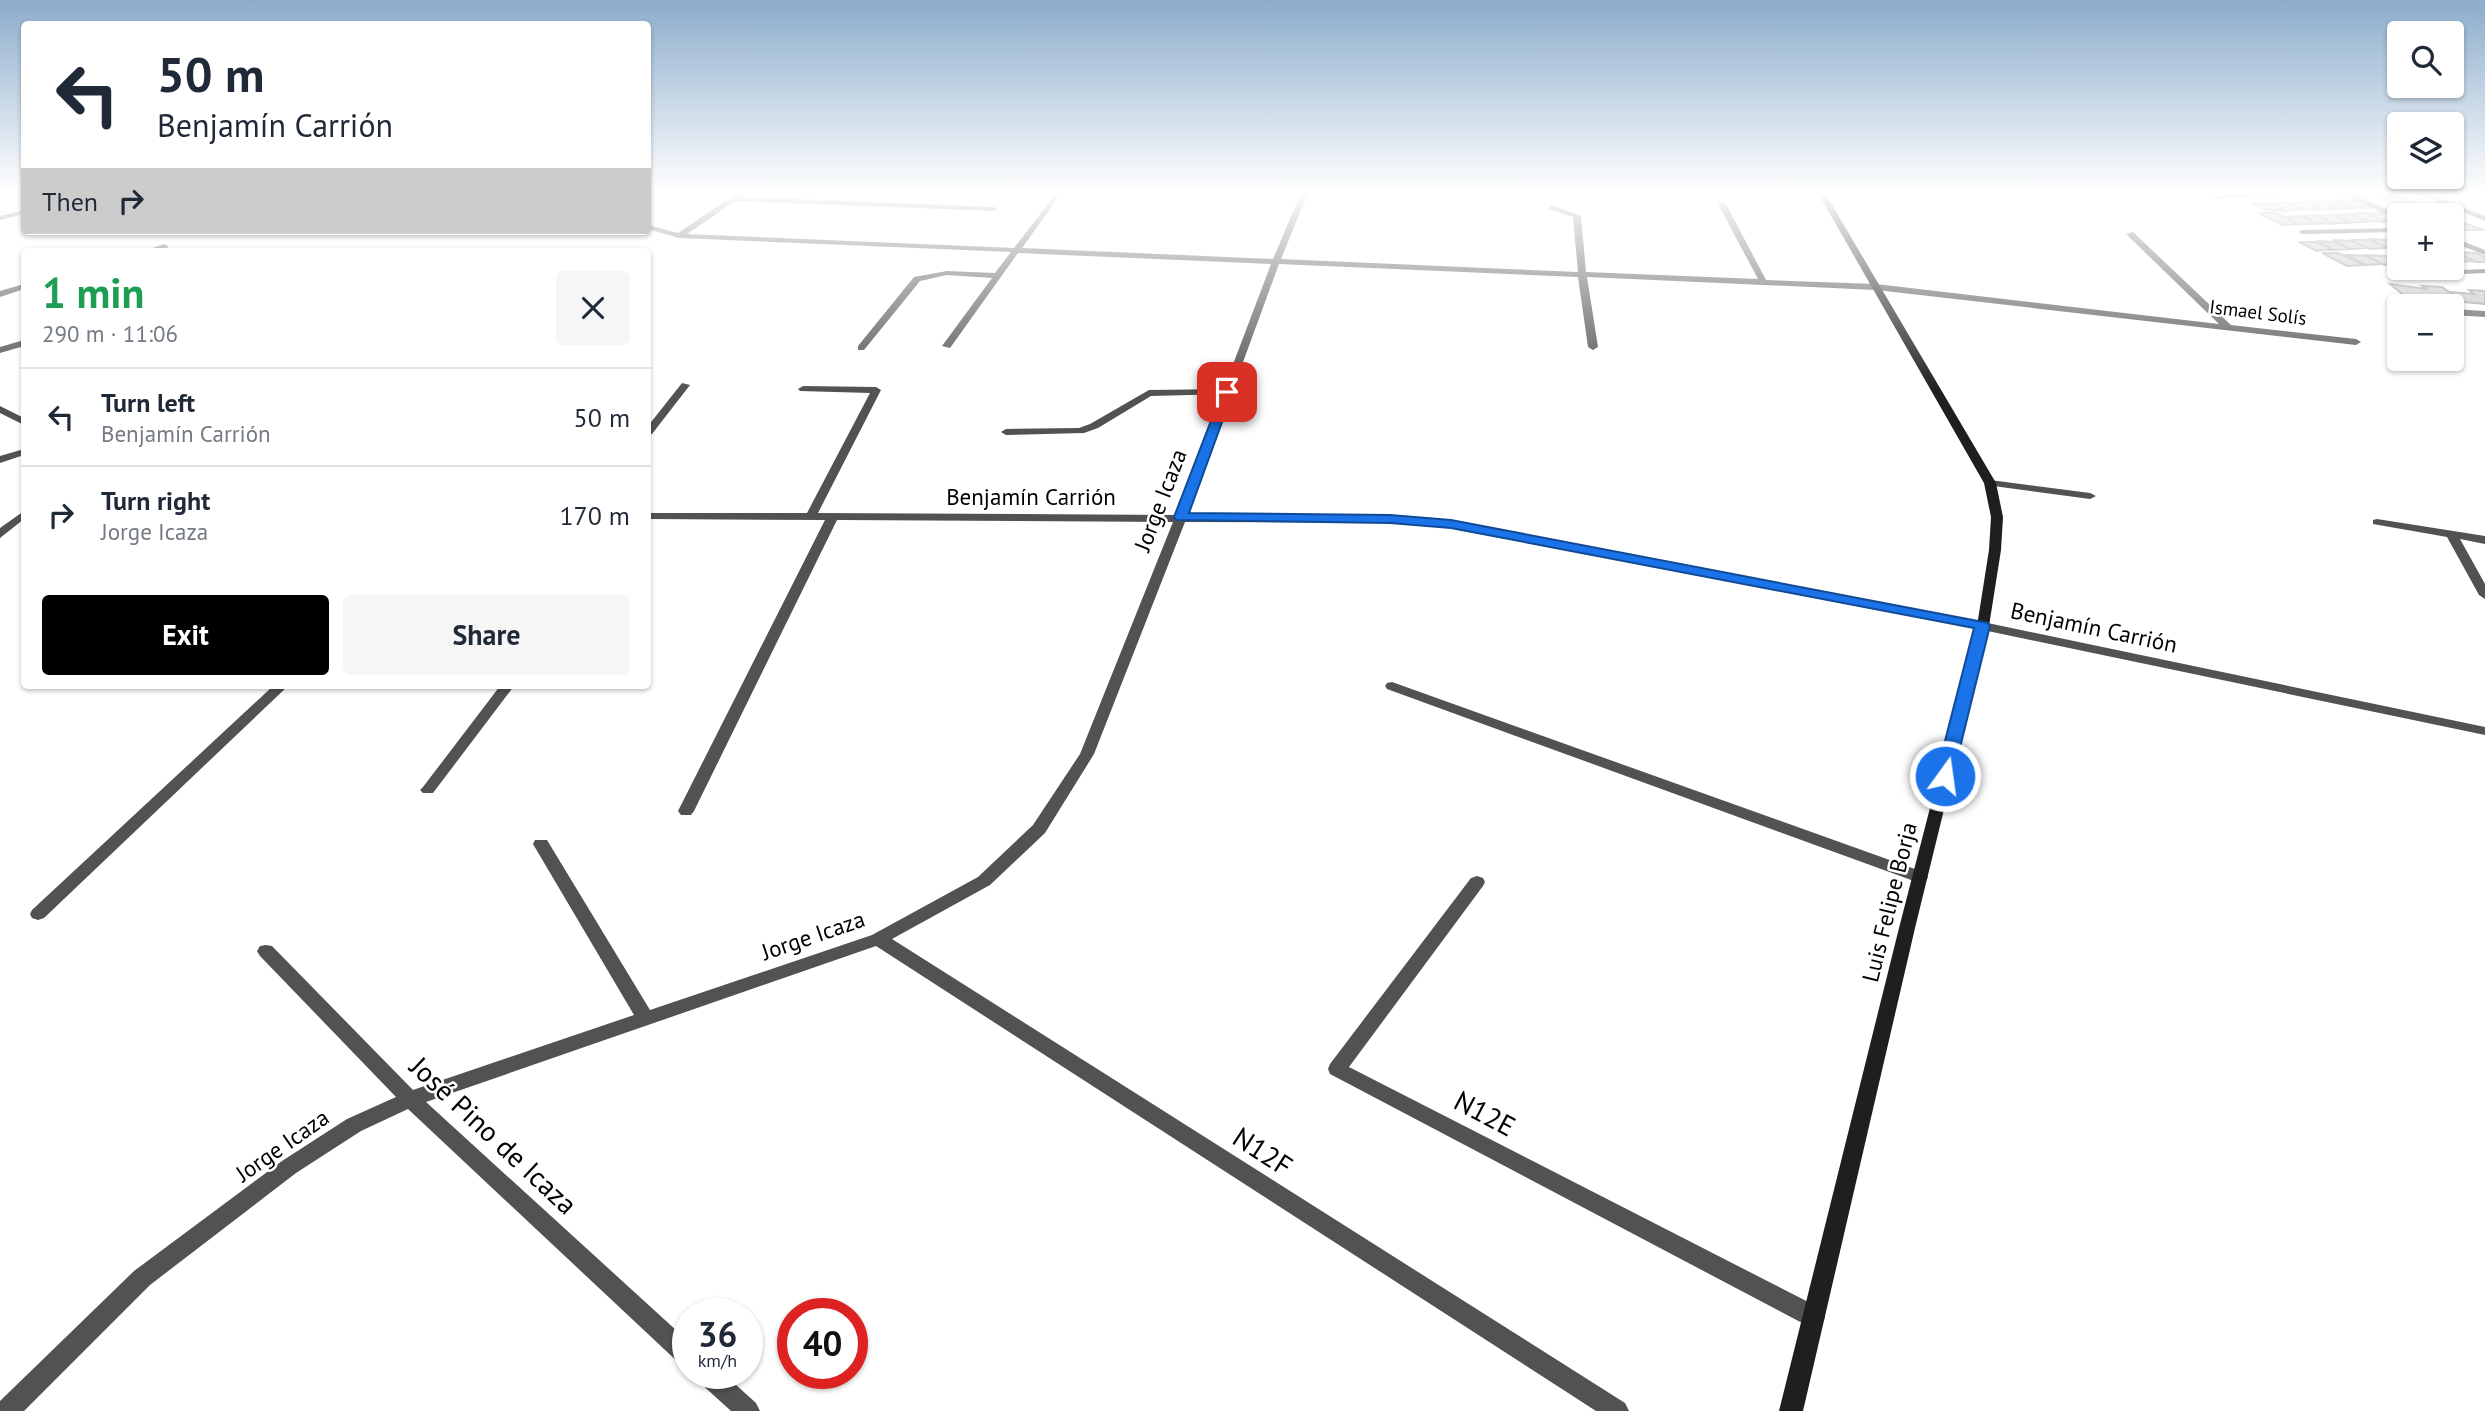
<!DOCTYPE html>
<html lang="en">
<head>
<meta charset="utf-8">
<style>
  :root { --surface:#fff; --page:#f6f6f7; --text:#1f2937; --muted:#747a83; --line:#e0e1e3; --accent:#000 }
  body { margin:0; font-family:"PT Sans",sans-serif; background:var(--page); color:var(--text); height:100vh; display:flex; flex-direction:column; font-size:26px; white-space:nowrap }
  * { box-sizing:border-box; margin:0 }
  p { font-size:23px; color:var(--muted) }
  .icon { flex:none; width:38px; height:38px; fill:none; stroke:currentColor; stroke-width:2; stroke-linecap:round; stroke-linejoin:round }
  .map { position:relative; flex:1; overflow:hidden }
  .panel { position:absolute; left:21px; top:248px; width:630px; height:441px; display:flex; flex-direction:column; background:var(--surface); border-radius:7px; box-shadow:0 2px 5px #0004 }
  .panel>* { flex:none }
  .banner { position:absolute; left:21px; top:21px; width:630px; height:214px; border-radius:7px; box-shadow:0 2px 5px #0004; background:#fff; color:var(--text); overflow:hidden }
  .tools { position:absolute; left:2387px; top:21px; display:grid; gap:14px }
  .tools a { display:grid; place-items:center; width:77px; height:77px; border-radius:7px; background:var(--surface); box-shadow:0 2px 5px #0004; font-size:35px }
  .speed { position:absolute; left:672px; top:1298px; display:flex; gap:14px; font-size:35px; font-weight:700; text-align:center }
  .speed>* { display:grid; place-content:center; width:91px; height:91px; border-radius:50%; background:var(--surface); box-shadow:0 2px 5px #0004; line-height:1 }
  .speed small { font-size:18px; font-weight:400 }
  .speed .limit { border:10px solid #d22; background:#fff; color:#111 }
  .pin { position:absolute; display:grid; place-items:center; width:60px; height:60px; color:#fff; margin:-30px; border-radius:14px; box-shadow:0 4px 10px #0006 }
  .me { position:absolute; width:77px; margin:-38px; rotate:14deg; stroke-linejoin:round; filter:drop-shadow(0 0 5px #0008) }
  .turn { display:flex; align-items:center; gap:24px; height:147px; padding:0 21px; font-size:32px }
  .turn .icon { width:91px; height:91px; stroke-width:2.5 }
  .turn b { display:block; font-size:49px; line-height:60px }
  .then { display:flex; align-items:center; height:66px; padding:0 21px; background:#0003; gap:14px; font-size:26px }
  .round { display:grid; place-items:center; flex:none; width:74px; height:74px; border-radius:7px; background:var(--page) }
  .headline { display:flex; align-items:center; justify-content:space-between; height:119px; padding:0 21px }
  h1 { font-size:42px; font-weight:700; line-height:52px; color:#1e9e55 }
  .button { display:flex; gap:14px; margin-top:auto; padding:14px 21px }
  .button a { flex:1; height:80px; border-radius:7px; background:var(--accent); color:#fff; font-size:28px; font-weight:700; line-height:80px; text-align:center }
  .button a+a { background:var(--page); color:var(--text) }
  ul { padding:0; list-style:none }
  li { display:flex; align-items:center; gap:21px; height:98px; padding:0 21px; border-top:2px solid var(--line) }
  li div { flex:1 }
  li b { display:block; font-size:26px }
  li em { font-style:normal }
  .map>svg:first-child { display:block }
  .building { fill:#c2c2c2; stroke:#969696; stroke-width:2 }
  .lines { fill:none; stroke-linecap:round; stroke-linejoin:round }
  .lane { fill:#525252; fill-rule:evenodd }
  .street { fill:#525252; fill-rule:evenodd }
  .secondary { fill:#1f1f1f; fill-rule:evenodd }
  .route { fill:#1a73e8; stroke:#114b97; stroke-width:2 }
  .labels { text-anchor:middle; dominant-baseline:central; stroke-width:5; stroke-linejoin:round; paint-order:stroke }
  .far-street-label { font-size:19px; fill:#000; stroke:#fff }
  .street-label { font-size:23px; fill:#000; stroke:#fff }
  .near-street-label { font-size:28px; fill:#000; stroke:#fff }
</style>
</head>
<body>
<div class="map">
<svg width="2485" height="1411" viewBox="0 0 2485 1411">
  <rect width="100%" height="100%" fill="#fff"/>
  <!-- building -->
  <path class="building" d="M2376,195H2396L2412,201H2389Z
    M2354,200L2372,208H2353L2339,201Z
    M2320,201L2338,209H2320L2306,202Z
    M2337,201L2355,209L2336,208L2321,202Z
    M2389,201H2410L2427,207H2403Z
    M2288,202L2305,210H2285L2271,203Z
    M2304,202L2322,210L2304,209L2290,203Z
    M2270,203L2287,211L2267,210L2253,204Z
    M2408,207H2428L2442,213H2421Z
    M2258,213H2276L2298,224L2282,225Z
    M2367,213L2385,222L2366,221L2351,214Z
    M2384,213L2399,220V221H2384L2368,214Z
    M2350,214L2368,222H2350L2335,215Z
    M2317,215L2335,224L2317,223L2302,216Z
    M2333,215L2351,223H2333L2318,216Z
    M2300,216L2319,224H2298L2284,217Z
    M2452,224H2467L2484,230H2460L2452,227Z
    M2369,239L2388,240L2399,247L2388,248Z
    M2333,240L2352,241L2367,248L2351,249Z
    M2350,240H2370L2386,248L2370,249Z
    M2316,241L2335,242L2350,249L2334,250Z
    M2299,242H2317L2332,249L2317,251Z
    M2455,252L2476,253L2485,257V262H2476Z
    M2322,253H2338L2365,265L2347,266Z
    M2452,253H2457L2474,261L2457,262L2452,260Z
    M2346,255L2367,256L2382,264L2366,265Z
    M2364,255L2385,256L2399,264L2384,265Z
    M2390,284L2426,289L2422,286L2442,287L2460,300L2406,297Z
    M2469,290L2485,291V304L2464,302L2450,292L2474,294Z"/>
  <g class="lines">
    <!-- lane -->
    <path class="lane" d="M1227,389L1232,392L1230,394L1151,396L1098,428L1084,433L1006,435L1001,432L1006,429L1079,428L1090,424L1149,390Z"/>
    <!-- street -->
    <path class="street" d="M737,193H744L741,197L994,207L998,209L994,211L735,201L687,234L1014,248L1054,196L1058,198L1022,248L1273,259L1301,193H1308L1281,259L1578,272L1573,217L1549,209V205H1552L1581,216L1586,272L1758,279L1718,204L1722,202L1726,204L1766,280L1876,284L2219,324L2126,234L2133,232L2231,325L2356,339L2361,342L2356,345L1876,290L1587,277L1598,347L1593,350L1588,347L1578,277L1279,264L1187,515L1422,517L1983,622L2485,727V735L1983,630L1422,523L1185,522L1094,754L1045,833L990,885L892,939L1625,1403L1629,1411H1596L876,946L426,1102L688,1341V1367L680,1364L408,1109L361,1131L296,1173L150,1285L24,1411H0V1401L134,1271L282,1161L347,1119L396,1097L260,956L257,951L260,946L266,945L272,946L413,1090L634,1015L533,844L535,840H547L650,1010L872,935L978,877L1033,825L1080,754L1173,522L837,520L694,811L691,815H681L678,811L825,520L648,519V513H807L870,393L800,391L798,389L803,386L876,387L881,390L818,513L1176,515L1271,264L1018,253L950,348L942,346L992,278L947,275L920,281L864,350H858V346L914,277L947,271L995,273L1011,252L679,238L648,229V225L678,233Z
      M2245,193H2296L2215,199L2211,197Z
      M2339,193H2349L2401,215H2399V219H2396Z
      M2416,193H2426L2485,216V221Z
      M24,210V214L0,220V216Z
      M2399,228V232L2302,234L2298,232L2302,230Z
      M2452,237L2485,250V255L2452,242Z
      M164,244L168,246L167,248L153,252H141Z
      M2485,269V273L2419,276L2415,274L2419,272Z
      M24,284V289L0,297V291Z
      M2452,309L2485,311V317L2452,315Z
      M24,340V346L0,353V347Z
      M682,383L690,385L652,434L648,435V426Z
      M0,406L24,418V425L0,413Z
      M24,449V455L0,463V456Z
      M1990,480L2090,493L2096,496L2090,499L1986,485V481Z
      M24,511V519L0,538V528Z
      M2377,519L2485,536V544L2460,539L2485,584V599L2479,595L2447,537L2373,524V520Z
      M1392,682L1926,873L1928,877L1926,881H1914L1387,689L1385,686L1387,683Z
      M273,686H288L44,918L38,920L32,918L30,914L32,910Z
      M500,686H514L433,793H423L420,790L423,787Z
      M1477,876L1483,878L1485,882L1483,886L1349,1067L1822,1309L1825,1317L1822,1325L1814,1328L1806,1325L1330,1074L1328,1069L1330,1064L1471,878Z
      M696,1374H724L756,1403L760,1411H731L699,1382Z"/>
    <!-- secondary -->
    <path class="secondary" d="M1818,193H1825L1996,483L2003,517L2001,550L1989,626L1915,928L1803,1411H1779L1899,928L1977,626L1989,550L1991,517L1984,483Z"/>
  </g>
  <!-- sky -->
  <linearGradient id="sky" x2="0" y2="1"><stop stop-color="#8baccb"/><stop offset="0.49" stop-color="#fff"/><stop offset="1" stop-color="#fff" stop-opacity="0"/></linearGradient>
  <rect width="2485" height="391" fill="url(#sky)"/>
  <!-- route -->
  <path class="route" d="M1227,388L1233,392L1189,513L1390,515L1451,520L1988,623L1990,626L1953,776L1945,782L1936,776L1974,628L1451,528L1390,523L1176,520L1174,517L1222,392Z"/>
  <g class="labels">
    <!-- far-street labels -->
    <g class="far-street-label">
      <text transform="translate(2258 312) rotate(7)">Ismael Solís</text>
    </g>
    <!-- street labels -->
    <g class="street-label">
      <text x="1031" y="496">Benjamín Carrión</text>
      <text transform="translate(1160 500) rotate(-69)">Jorge Icaza</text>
      <text transform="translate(2094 627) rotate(12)">Benjamín Carrión</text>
      <text transform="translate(1889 902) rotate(-76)">Luis Felipe Borja</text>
      <text transform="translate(813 935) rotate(-19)">Jorge Icaza</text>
      <text transform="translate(282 1145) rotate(-35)">Jorge Icaza</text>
    </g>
    <!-- near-street labels -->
    <g class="near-street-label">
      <text transform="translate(1485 1113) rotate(28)">N12E</text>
      <text transform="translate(494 1135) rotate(43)">José Pino de Icaza</text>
      <text transform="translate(1263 1151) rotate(33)">N12F</text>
    </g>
  </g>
</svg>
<div class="tools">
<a><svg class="icon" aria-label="search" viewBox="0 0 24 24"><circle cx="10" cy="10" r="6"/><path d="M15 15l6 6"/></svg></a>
<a><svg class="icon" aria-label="layers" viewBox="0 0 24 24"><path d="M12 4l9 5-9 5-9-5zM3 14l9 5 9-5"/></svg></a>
<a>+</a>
<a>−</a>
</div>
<div class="speed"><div>36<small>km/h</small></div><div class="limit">40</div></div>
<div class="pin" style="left:1227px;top:392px;background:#d93025"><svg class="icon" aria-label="arrive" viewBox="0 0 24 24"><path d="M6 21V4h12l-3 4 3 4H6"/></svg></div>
<svg class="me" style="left:1945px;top:776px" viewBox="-20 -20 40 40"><circle r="17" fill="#1a73e8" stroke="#fff" stroke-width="3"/><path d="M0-11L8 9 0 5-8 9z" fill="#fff"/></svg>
<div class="banner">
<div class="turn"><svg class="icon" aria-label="left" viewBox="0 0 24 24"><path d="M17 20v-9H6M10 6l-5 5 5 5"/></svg><div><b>50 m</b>Benjamín Carrión</div></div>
<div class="then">Then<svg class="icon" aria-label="right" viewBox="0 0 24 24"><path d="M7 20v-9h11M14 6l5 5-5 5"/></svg></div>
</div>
<section class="panel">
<div class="headline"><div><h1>1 min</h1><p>290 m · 11:06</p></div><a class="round"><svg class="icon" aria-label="close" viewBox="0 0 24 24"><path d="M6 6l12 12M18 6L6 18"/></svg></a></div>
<ul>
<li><svg class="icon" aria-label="left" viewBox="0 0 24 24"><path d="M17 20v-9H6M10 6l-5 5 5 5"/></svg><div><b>Turn left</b><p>Benjamín Carrión</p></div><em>50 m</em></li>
<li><svg class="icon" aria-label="right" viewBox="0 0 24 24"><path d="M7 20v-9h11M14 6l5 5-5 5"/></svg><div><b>Turn right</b><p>Jorge Icaza</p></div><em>170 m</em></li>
</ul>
<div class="button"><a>Exit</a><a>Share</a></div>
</section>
</div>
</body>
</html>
